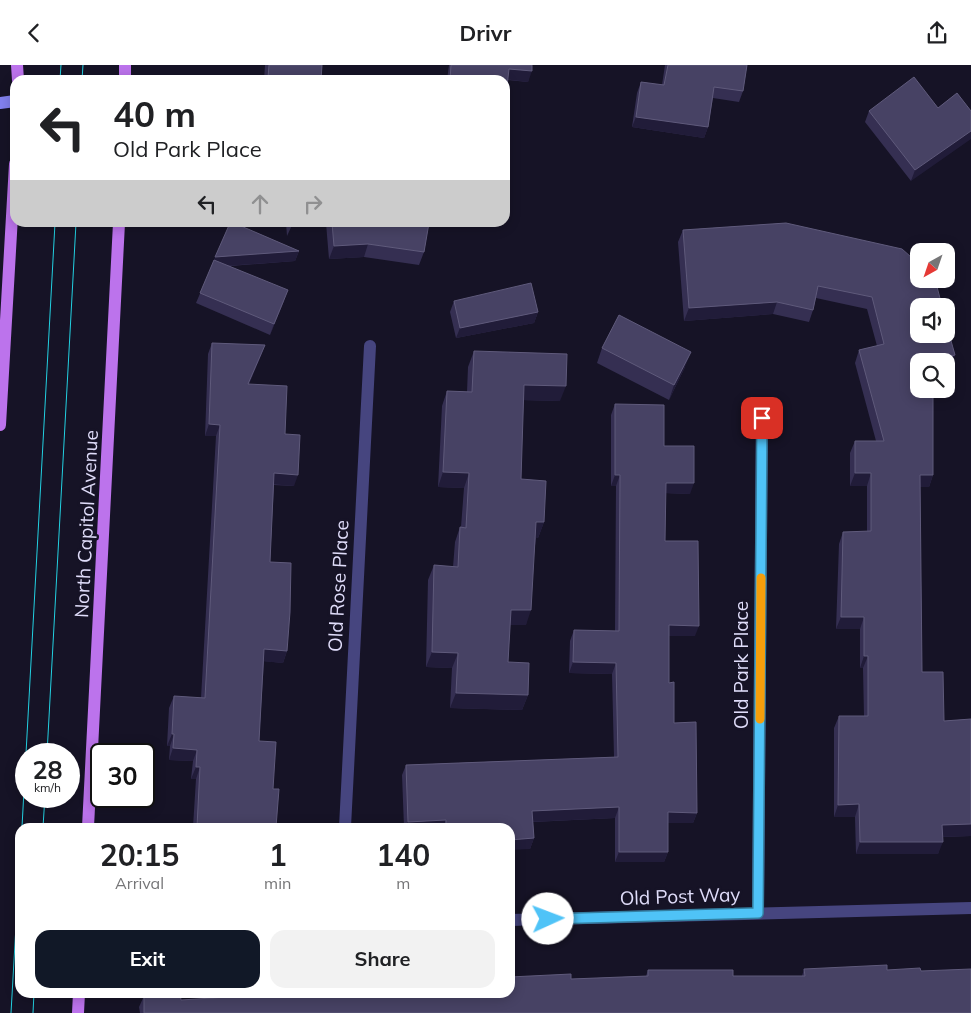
<!DOCTYPE html>
<html lang="en">
<head>
<meta charset="utf-8">
<style>
  :root { --surface:#fff; --page:#f2f2f2; --text:#202124; --muted:#757577; --accent:#111827 }
  body { margin:0; font-family:Mulish,sans-serif; background:var(--page); color:var(--text); height:100vh; display:flex; flex-direction:column; font-size:19px; white-space:nowrap }
  * { box-sizing:border-box; margin:0 }
  p { font-size:16px; color:var(--muted) }
  .icon { flex:none; width:28px; height:28px; fill:none; stroke:currentColor; stroke-width:2; stroke-linecap:round; stroke-linejoin:round }
  .map { position:relative; flex:1; overflow:hidden }
  .side { position:absolute; left:15px; top:758px; width:500px; height:175px; display:flex; flex-direction:column; background:var(--surface); border-radius:15px; box-shadow:0 2px 12px #0003 }
  .side>* { flex:none }
  .top-card { position:absolute; left:10px; top:10px; width:500px; height:152px; border-radius:15px; box-shadow:0 2px 12px #0003; background:#fff; color:var(--text); overflow:hidden }
  .needle { width:32px; rotate:220deg }
  .controls { position:absolute; left:910px; top:178px; display:grid; gap:10px }
  .controls a { display:grid; place-items:center; width:45px; height:45px; border-radius:10px; background:var(--surface); box-shadow:0 2px 12px #0003; font-size:25px }
  .speed { position:absolute; left:15px; top:678px; display:flex; gap:10px; font-size:25px; font-weight:700; text-align:center }
  .speed>* { display:grid; place-content:center; width:65px; height:65px; border-radius:50%; background:var(--surface); box-shadow:0 2px 12px #0003; line-height:1 }
  .speed small { font-size:12px; font-weight:400 }
  .speed .limit { border:2px solid #111; border-radius:8px; background:#fff; color:#111 }
  .pin { position:absolute; display:grid; place-items:center; width:42px; height:42px; color:#fff; margin:-21px; border-radius:10px; box-shadow:0 2px 8px #0006 }
  .me { position:absolute; width:55px; margin:-28px; rotate:88deg; stroke-linejoin:round; filter:drop-shadow(0 0 4px #0008) }
  .turn { display:flex; align-items:center; gap:18px; height:105px; padding:0 20px; font-size:22px }
  .turn .icon { width:65px; height:65px; stroke-width:2.5 }
  .turn b { display:block; font-size:35px; line-height:42px }
  .lanes { display:flex; align-items:center; height:48px; padding:0 20px; background:#0003; justify-content:center; gap:25px; direction:ltr }
  .lanes .off { opacity:.35 }
  .eta { display:flex; justify-content:space-evenly; align-items:center; height:85px; text-align:center }
  .eta b { font-size:30px; font-weight:700; line-height:35px }
  .cta { display:flex; gap:10px; margin-top:auto; padding:10px 20px }
  .cta a { flex:1; height:58px; border-radius:15px; background:var(--accent); color:#fff; font-size:20px; font-weight:700; line-height:58px; text-align:center }
  .cta a+a { background:var(--page); color:var(--text) }
  header { display:flex; justify-content:space-between; align-items:center; height:65px; padding:0 20px; background:var(--surface); font-size:22px; font-weight:700 }
  .map>svg:first-child { display:block }
  .lines { fill:none; stroke-linecap:round; stroke-linejoin:round }
  .street { stroke:#46457f; stroke-width:12 }
  .secondary { stroke:#8281ee; stroke-width:12 }
  .primary { stroke:#bc73ec; stroke-width:12 }
  .tram { stroke:#23d1e1; stroke-width:1 }
  .wall { fill:#352f52 }
  .shaded-wall { fill:#211c39 }
  .building { fill:#474264; stroke:#5f5a7b }
  .route-casing { stroke:#337fa1; stroke-width:12 }
  .route { stroke:#4fc3f7; stroke-width:9 }
  .slow { stroke:#f59e0b; stroke-width:9 }
  .labels { text-anchor:middle; dominant-baseline:central; stroke-width:5; stroke-linejoin:round; paint-order:stroke }
  .street-label { font-size:19px; fill:#e0ddfa; stroke:#161326 }
</style>
</head>
<body>
<header><svg class="icon" aria-label="back" viewBox="0 0 24 24"><path d="M15 5l-7 7 7 7"/></svg>Drivr<svg class="icon" aria-label="share" viewBox="0 0 24 24"><path d="M12 15V3M7 8l5-5 5 5M5 13v7h14v-7"/></svg></header>
<div class="map">
<svg width="971" height="948" viewBox="0 0 971 948">
  <rect width="100%" height="100%" fill="#161326"/>
  <g class="lines">
    <!-- street -->
    <path class="street" d="M345,762L370,281
      M758,848L762,353
      M510,855L971,843"/>
    <!-- secondary -->
    <path class="secondary" d="M0,38L15,36"/>
    <!-- primary -->
    <path class="primary" d="M17,0L18,15
      M125,15V0
      M0,360L15,99
      M88,762L119,158
      M78,948L79,928"/>
    <!-- tram -->
    <path class="tram" d="M60,15L61,0
      M82,15L83,0
      M47,689L76,158
      M22,762L55,158
      M43,762L45,731
      M11,948L20,791
      M33,948L34,928"/>
  </g>
  <!-- wall -->
  <path class="wall" d="M265,0H322L321,15H264Z
    M449,0H532L528,17L508,15H447Z
    M665,0H747L743,26L739,37L713,33L708,62L704,73L632,62L637,28L641,17L662,20Z
    M957,28L911,116L865,57L869,46L938,43Z
    M230,158L299,186L295,196L230,201L284,236L270,270L196,238Z
    M286,158H293L287,171Z
    M326,158H429L424,187L419,200L364,192L329,194Z
    M786,158L955,290L950,302L919,296L933,410L929,422H920L922,607L944,656L971,654V771L943,772L938,789H856L855,752H834V663L839,651H864L863,603H860V564H836L839,479L843,467H867V421H850V388L855,376H876L855,298L859,285L877,281L867,244L816,233L813,245L809,257L773,249L684,256L678,177L683,165Z
    M454,236L538,247L534,258L456,273L450,247Z
    M212,278L265,280L249,319L285,369L294,421L274,420L270,497L287,586L283,598L264,596L259,676L273,724L276,762H193L196,714H191L193,696L169,695L170,681H167L169,643L174,631L201,633L216,371H205L208,289Z
    M602,283L685,302L669,335L597,298Z
    M474,286L560,336L523,335L521,414L544,457L538,473L536,472L526,560H510L508,597L528,630L522,645L450,643L452,603L426,602L428,515L434,500L453,502L455,477L460,462H461L464,423L438,422L442,341L447,326L467,327L468,302Z
    M615,339L664,381L690,429L665,428V476L695,571H669V618L674,658L697,748L693,758H668V787L664,797H615V753L533,757L534,773L530,784L510,762H404L402,710L406,700L614,692L612,609L569,608L570,576L574,565L615,566L616,421H611V350Z
    M804,904L887,905L921,906L971,948H140L139,942L144,931L181,935L571,914L646,911L648,905L733,911H802Z"/>
  <!-- shaded-wall -->
  <path class="shaded-wall" d="M509,4L532,6L528,17L505,14Z
    M268,13L315,15H267Z
    M636,52L708,62L704,73L632,62Z
    M971,66V74L911,116L915,105Z
    M368,179L364,192L329,194L334,181Z
    M299,186L295,196L211,202L215,192Z
    M288,225L284,236L270,270L274,259Z
    M777,237L773,249L684,256L689,243Z
    M538,247L534,258L456,273L460,263Z
    M265,280L261,291L244,331L248,319Z
    M691,287L685,302L669,335L674,320Z
    M955,290L950,302L946,303V296H935L936,295Z
    M524,320L566,321L560,336L518,335Z
    M209,359L220,360L216,371H205Z
    M443,407L469,408L464,423L438,422Z
    M274,408L298,410L294,421L270,419Z
    M855,408H871L867,421H850Z
    M615,410H620L616,421H611Z
    M920,410H933L929,422H916Z
    M666,418H694L690,429L662,428Z
    M536,457H544L538,473L531,472Z
    M511,545H531L526,560H505Z
    M841,552H864L860,564H836Z
    M669,560L699,561L695,571H666Z
    M264,584L287,586L283,598L260,596Z
    M432,587L458,588L452,603L426,602Z
    M864,591H868L863,603H860Z
    M573,597L616,598L612,609L569,608Z
    M456,628L528,630L522,645L450,643Z
    M172,669H174L170,681H167Z
    M173,683L197,685L193,696L169,695Z
    M196,702H200L196,714H191Z
    M859,739L855,752H834L838,740Z
    M619,742L615,753L528,757L532,746Z
    M668,747L697,748L693,758H665Z
    M446,755L443,762H406L408,757Z
    M971,759V771L938,772L942,760Z
    M534,773L530,784L510,785V775Z
    M860,777H943L938,789H856Z
    M619,787H668L664,797H615Z"/>
  <!-- building -->
  <path class="building" d="M269,0H322L321,15L268,13Z
    M451,0H532V6L509,4L505,39V15H450Z
    M668,0H747L743,26L714,22L708,62L636,52L641,17L664,20Z
    M914,12L938,43L957,28L971,46V66L915,105L869,46Z
    M230,158H234L299,186L215,192Z
    M332,158H429L424,187L368,179L334,181Z
    M786,158L902,184L919,199V214H935L942,241H919V269H946V258L955,290L936,295V296H919V324H933V410H920L922,607H943L944,656L971,654V759L942,760L943,777H860L859,739L838,740L839,651H868V591H864V552H841L843,467L871,466V408H855V376H884L859,285L884,279L872,232L818,221L813,245L777,237L689,243L683,165Z
    M214,195L288,225L274,259L200,228Z
    M531,218L538,247L460,263L454,236Z
    M619,250L691,287L674,320L602,283Z
    M212,278L265,280L248,319L287,321L285,369L300,370L298,410L274,408L270,497L291,498L290,547L287,586L264,584L259,676L276,677L273,724H279L276,762L254,761V762H197L200,702H196L197,685L173,683L174,669H172L174,631L205,633L220,360L209,359Z
    M474,286L567,289L566,321L524,320L521,414L546,416L544,457H536L531,545H511L508,597L529,598L528,630L456,628L458,588L432,587L434,500L458,502L460,462L466,463L469,408L443,407L447,326L472,327Z
    M615,339L664,340V381H694V418H666L665,476H698L699,561L669,560V618L674,617V658L696,657L697,748L668,747V787H619V742L532,746L534,773L510,775V762H446V755L408,757L406,700L618,692L616,598L573,597L574,565L619,566L620,410H615Z
    M887,900V905L920,903L921,906L971,904V948H144V931L180,928L181,935L289,928H510V912L571,909V914L648,911V905H733V911H805L804,904Z"/>
  <g class="lines">
    <defs>
      <path id="route" d="M548,854L758,848L762,353"/>
    </defs>
    <!-- route casing -->
    <use href="#route" class="route-casing"/>
    <!-- route -->
    <use href="#route" class="route"/>
    <!-- slow -->
    <path class="slow" d="M760,654L761,513"/>
  </g>
  <g class="labels">
    <!-- street labels -->
    <g class="street-label">
      <text transform="translate(86 459) rotate(-87)">North Capitol Avenue</text>
      <text transform="translate(338 521) rotate(-87)">Old Rose Place</text>
      <text transform="translate(741 600) rotate(-90)">Old Park Place</text>
      <text transform="translate(680 831) rotate(-2)">Old Post Way</text>
    </g>
  </g>
</svg>
<div class="controls">
<a><svg class="needle" viewBox="-14 -14 28 28"><path d="M0-13l5 13h-10z" fill="#e53935"/><path d="M0 13l5-13h-10z" fill="#757577"/></svg></a>
<a><svg class="icon" aria-label="sound" viewBox="0 0 24 24"><path d="M4 9h4l5-4v14l-5-4H4zM17 9q2 3 0 6"/></svg></a>
<a><svg class="icon" aria-label="search" viewBox="0 0 24 24"><circle cx="10" cy="10" r="6"/><path d="M15 15l6 6"/></svg></a>
</div>
<div class="speed"><div>28<small>km/h</small></div><div class="limit">30</div></div>
<div class="pin" style="left:762px;top:353px;background:#d93025"><svg class="icon" aria-label="arrive" viewBox="0 0 24 24"><path d="M6 21V4h12l-3 4 3 4H6"/></svg></div>
<svg class="me" style="left:548px;top:854px" viewBox="-20 -20 40 40"><circle r="19" fill="#fff"/><path d="M0-13L10 11 0 6-10 11z" fill="#4fc3f7"/></svg>
<div class="top-card">
<div class="turn"><svg class="icon" aria-label="left" viewBox="0 0 24 24"><path d="M17 20v-9H6M10 6l-5 5 5 5"/></svg><div><b>40 m</b>Old Park Place</div></div>
<div class="lanes"><svg class="icon" aria-label="left" viewBox="0 0 24 24"><path d="M17 20v-9H6M10 6l-5 5 5 5"/></svg><svg class="icon off" aria-label="ahead" viewBox="0 0 24 24"><path d="M12 20V5M6 11l6-6 6 6"/></svg><svg class="icon off" aria-label="right" viewBox="0 0 24 24"><path d="M7 20v-9h11M14 6l5 5-5 5"/></svg></div>
</div>
<section class="side">
<div class="eta">
<div><b>20:15</b><p>Arrival</p></div>
<div><b>1</b><p>min</p></div>
<div><b>140</b><p>m</p></div>
</div>
<div class="cta"><a>Exit</a><a>Share</a></div>
</section>
</div>
</body>
</html>
